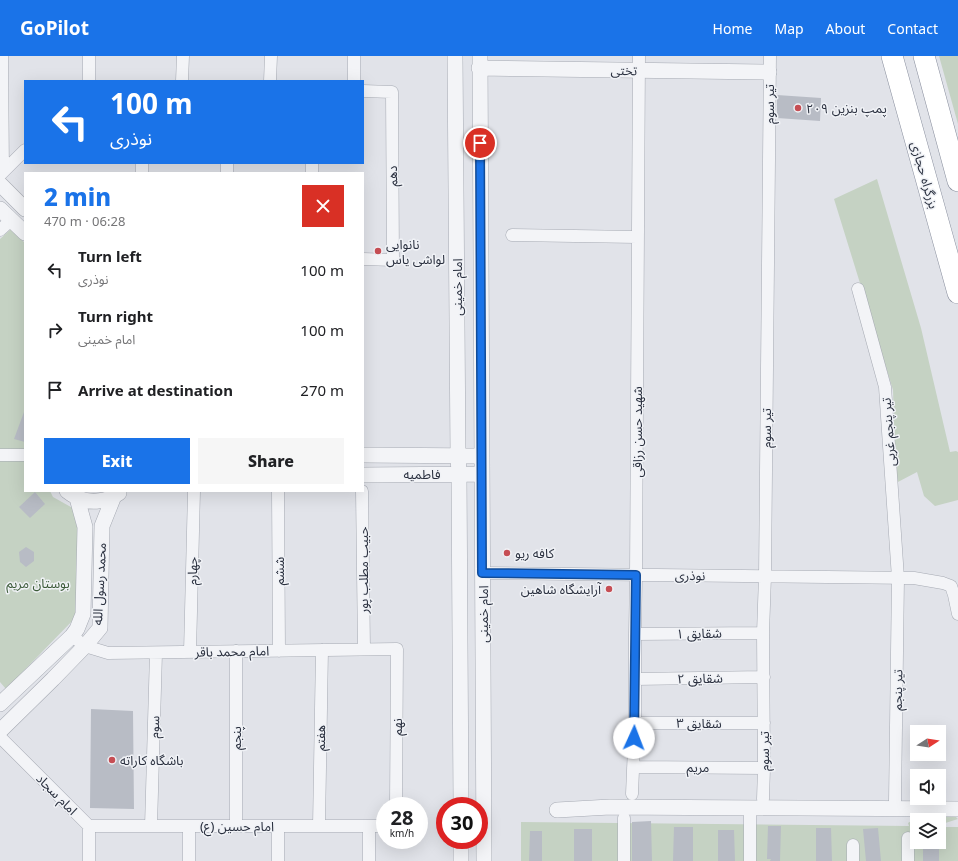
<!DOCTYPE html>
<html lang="en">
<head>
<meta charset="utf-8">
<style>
  :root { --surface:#fff; --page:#f6f6f6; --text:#202124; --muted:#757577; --accent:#1a73e8 }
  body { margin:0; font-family:"Noto Sans","Noto Sans Arabic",sans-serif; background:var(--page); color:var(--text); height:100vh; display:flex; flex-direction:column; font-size:15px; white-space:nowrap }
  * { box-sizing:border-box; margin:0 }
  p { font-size:13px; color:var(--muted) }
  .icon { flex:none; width:22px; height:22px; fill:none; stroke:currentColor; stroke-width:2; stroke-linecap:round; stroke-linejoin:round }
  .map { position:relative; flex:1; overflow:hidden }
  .details { position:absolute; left:24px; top:116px; width:340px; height:320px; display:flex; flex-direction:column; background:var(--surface); border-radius:0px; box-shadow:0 4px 16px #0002 }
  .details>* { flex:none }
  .hud { position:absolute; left:24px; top:24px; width:340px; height:84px; border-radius:0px; box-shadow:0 4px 16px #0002; background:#1a73e8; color:#fff; overflow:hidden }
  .needle { width:26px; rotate:78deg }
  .buttons { position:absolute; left:910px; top:669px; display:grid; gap:8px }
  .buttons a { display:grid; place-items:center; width:36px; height:36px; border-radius:0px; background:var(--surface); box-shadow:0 4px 16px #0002; font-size:20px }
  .speed { position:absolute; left:376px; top:741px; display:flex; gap:8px; font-size:20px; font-weight:700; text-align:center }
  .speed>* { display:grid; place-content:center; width:52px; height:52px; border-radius:50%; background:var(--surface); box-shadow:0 4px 16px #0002; line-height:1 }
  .speed small { font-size:10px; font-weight:400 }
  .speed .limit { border:6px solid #d22; background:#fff; color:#111 }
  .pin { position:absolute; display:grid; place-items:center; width:34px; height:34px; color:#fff; margin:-17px; border:2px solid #fff; border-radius:50%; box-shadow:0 1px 4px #0007 }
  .me { position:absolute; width:44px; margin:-22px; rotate:2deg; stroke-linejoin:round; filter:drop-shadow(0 0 3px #0008) }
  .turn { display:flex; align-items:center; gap:14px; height:84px; padding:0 20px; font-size:18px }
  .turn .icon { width:52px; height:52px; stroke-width:2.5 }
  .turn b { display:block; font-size:28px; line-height:34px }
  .round { display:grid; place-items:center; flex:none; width:42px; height:42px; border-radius:0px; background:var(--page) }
  .overview { display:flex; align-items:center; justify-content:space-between; height:68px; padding:0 20px }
  h1 { font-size:24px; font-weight:800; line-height:30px; color:var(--accent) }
  .action { display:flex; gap:8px; margin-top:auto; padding:8px 20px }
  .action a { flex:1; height:46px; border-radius:0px; background:var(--accent); color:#fff; font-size:16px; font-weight:800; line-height:46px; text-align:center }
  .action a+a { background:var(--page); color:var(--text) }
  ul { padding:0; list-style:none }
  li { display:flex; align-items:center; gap:12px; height:60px; padding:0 20px }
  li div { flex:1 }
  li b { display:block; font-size:15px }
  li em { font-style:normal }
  header { display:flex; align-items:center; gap:24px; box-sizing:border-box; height:56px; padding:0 20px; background:var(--accent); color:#fff }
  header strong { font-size:19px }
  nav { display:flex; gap:22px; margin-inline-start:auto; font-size:14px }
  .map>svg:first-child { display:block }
  .green { fill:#c5d2c3 }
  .building { fill:#b8bcc5 }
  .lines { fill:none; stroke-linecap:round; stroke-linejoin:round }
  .minor-casing { stroke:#a6aab3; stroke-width:13 }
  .tertiary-casing { stroke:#a6aab3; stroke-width:16 }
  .trunk-casing { stroke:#898f9e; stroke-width:22 }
  .minor { stroke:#f3f4f7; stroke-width:12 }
  .tertiary { stroke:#f3f4f7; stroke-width:15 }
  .trunk { stroke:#fff; stroke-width:21 }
  .route-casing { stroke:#114b97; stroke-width:10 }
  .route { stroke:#1a73e8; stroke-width:7 }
  .poi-dot { fill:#c64e54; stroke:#f0f2f6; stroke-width:1.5 }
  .labels { text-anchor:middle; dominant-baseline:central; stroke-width:3; stroke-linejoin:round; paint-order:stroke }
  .street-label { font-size:13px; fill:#2a303f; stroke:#f0f2f6 }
  .poi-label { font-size:13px; fill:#2a303f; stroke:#f0f2f6; text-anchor:start }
  .park-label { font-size:13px; fill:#3b5a38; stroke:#f0f2f6 }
</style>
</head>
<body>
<header>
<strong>GoPilot</strong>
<nav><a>Home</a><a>Map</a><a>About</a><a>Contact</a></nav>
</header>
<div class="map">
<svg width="958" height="805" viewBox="0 0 958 805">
  <rect width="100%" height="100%" fill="#e1e3e9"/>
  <!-- green -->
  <path class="green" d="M939,0H958V68Z
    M877,123L921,272L950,396L956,395L958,396V444L935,450L924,440L917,416L896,427L893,334L834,143Z
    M11,173L25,187V435H50L53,441L78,455L77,560L6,633L0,626V183Z
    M925,756L952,757L958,763L939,769V764H917V786H939V771H958V805H521V766L909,770L908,767Z"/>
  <!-- building -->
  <path class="building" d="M777,39L821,42L820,65L777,62Z
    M24,356H25V386L14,383Z
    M35,436L45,448L30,462L19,451Z
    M26,491L34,496V505L26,511L20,506L19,496Z
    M91,653L133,655L134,753L90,752Z
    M651,765L652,805H632V766Z
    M768,770H781L780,805H770L771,803H767Z
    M674,771H693V805H673Z
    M816,772H831L832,805H816Z
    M878,772L881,805H866L863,773Z
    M574,773H592V805H574Z
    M718,774H734L735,805H718Z
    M530,775H542V805H529Z
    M923,788H939V805H923Z"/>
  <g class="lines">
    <defs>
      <path id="minor" d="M2,0L3,116
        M354,0V25
        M89,25V0
        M182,25L183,0
        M270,25L271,0
        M363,35L392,36L393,204L363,203
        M142,107V117
        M227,107V117
        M312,117V107
        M0,119L25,94
        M0,174L11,164
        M512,179L637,181
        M858,233L885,331L898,522L895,745
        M0,399H25
        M278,435L279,595
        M362,435L364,593
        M483,517L914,522L943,527L951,530L954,539L958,558
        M635,578L763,577
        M72,580L85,590L108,597L397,593L396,750
        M236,595V770
        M190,596L194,435
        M635,623L764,621
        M635,667H764
        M0,681L89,770V805
        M633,711L764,712
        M632,738L635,667V578L636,519L639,0
        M763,743L764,712L763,577L765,520L770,0
        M624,762V805
        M89,770H385
        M151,770L156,597
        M278,770V805
        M319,770L322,594
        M908,782V805
        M853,789V805
        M189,805V770
        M369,805V770
        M750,805V752"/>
      <path id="tertiary" d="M455,0L458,400L459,418L461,750
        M480,0L484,805
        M479,12L769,16
        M0,128L25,153
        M0,153L25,177
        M363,399L482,400
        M363,419L482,418
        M67,435C70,437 74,440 78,442C92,448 108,445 119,437
        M0,648L72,580L77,573L83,558L85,471L77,442
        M0,675L53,623L85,590L100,572L102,470L114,440
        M557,754L610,751L958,753
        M461,784V805"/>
      <path id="trunk" d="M892,0L958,237
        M924,0L958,125"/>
    </defs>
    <!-- minor casing -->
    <use href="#minor" class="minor-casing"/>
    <!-- tertiary casing -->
    <use href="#tertiary" class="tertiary-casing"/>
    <!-- trunk casing -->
    <use href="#trunk" class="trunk-casing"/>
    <!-- minor -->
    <use href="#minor" class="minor"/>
    <!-- tertiary -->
    <use href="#tertiary" class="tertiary"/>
    <!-- trunk -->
    <use href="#trunk" class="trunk"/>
  </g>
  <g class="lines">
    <defs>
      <path id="route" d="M480,87L482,517L636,519L634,682"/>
    </defs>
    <!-- route casing -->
    <use href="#route" class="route-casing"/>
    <!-- route -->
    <use href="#route" class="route"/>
  </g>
  <!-- markers -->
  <g class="poi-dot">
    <circle cx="798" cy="52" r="4"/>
    <circle cx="378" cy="195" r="4"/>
    <circle cx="507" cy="497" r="4"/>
    <circle cx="609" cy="533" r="4"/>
    <circle cx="112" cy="704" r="4"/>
  </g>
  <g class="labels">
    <!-- street labels -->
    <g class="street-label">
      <text transform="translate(624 14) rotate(1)">تختی</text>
      <text transform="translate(769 48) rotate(-90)">تیر سوم</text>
      <text transform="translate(925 119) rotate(74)">بزرگراه حجازی</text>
      <text transform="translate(392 120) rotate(-91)">دهم</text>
      <text transform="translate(457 231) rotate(-90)">امام خمینی</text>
      <text transform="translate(766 372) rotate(-90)">تیر سوم</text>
      <text transform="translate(637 376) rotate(-90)">شهید حسن رزاقی</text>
      <text transform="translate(888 376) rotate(-94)">تیر پنجم غربی</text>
      <text x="422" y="418">فاطمیه</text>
      <text transform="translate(363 514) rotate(-90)">حبیب مطلب پور</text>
      <text transform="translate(192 515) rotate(-89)">چهارم</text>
      <text transform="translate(279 515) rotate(-90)">ششم</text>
      <text transform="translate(690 519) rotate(1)">نوذری</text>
      <text transform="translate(99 528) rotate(-87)">محمد رسول الله</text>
      <text transform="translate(483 558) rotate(-90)">امام خمینی</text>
      <text transform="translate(699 577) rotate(-1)">شقایق ۱</text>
      <text transform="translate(232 595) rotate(-1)">امام محمد باقر</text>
      <text transform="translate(700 622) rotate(-1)">شقایق ۲</text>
      <text transform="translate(897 634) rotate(-89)">تیر پنجم</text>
      <text x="699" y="667">شقایق ۳</text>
      <text transform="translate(154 671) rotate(-88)">سوم</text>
      <text transform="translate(397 671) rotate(-90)">نهم</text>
      <text transform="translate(236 682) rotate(-90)">پنجم</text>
      <text transform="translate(320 682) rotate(-89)">هفتم</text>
      <text transform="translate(764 695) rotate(-90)">تیر سوم</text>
      <text x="698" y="711">مریم</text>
      <text transform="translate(57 738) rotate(45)">امام سجاد</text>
      <text x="237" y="770">امام حسین (ع)</text>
    </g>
    <!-- poi labels -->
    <g class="poi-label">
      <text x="806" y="52">پمپ بنزین ۲۰۹</text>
      <text x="386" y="188">نانوایی<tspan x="386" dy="15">لواشی یاس</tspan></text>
      <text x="515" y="497">کافه ریو</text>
      <text x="601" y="533" text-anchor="end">آرایشگاه شاهین</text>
      <text x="120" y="704">باشگاه کاراته</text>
    </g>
    <!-- park labels -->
    <g class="park-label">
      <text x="38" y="527">بوستان مریم</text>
    </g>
  </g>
</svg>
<div class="buttons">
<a><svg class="needle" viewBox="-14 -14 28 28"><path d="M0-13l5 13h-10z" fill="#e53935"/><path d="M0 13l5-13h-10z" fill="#757577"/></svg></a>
<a><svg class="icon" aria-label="sound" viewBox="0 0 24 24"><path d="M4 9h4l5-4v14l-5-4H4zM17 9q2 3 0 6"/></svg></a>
<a><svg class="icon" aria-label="layers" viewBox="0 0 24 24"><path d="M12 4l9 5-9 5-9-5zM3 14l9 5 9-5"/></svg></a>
</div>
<div class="speed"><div>28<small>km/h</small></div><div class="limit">30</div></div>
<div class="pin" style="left:480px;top:87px;background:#d93025"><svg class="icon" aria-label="arrive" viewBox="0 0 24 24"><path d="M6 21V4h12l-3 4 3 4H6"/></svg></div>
<svg class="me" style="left:634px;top:682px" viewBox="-20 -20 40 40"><circle r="19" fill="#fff"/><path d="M0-13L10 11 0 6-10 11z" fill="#1a73e8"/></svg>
<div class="hud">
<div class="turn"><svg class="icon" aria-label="left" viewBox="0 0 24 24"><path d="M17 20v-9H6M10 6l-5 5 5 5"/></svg><div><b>100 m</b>نوذری</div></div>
</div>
<section class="details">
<div class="overview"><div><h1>2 min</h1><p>470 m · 06:28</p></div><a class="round" style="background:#d93025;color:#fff"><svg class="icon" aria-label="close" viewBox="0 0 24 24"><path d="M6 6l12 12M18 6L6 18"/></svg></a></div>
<ul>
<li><svg class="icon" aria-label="left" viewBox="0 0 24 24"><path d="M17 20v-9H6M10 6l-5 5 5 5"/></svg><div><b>Turn left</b><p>نوذری</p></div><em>100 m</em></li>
<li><svg class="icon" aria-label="right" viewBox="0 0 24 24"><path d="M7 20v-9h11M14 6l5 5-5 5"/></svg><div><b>Turn right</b><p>امام خمینی</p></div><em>100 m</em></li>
<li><svg class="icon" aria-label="arrive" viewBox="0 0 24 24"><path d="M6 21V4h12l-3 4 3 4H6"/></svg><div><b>Arrive at destination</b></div><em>270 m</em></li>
</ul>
<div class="action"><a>Exit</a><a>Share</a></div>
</section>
</div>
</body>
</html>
